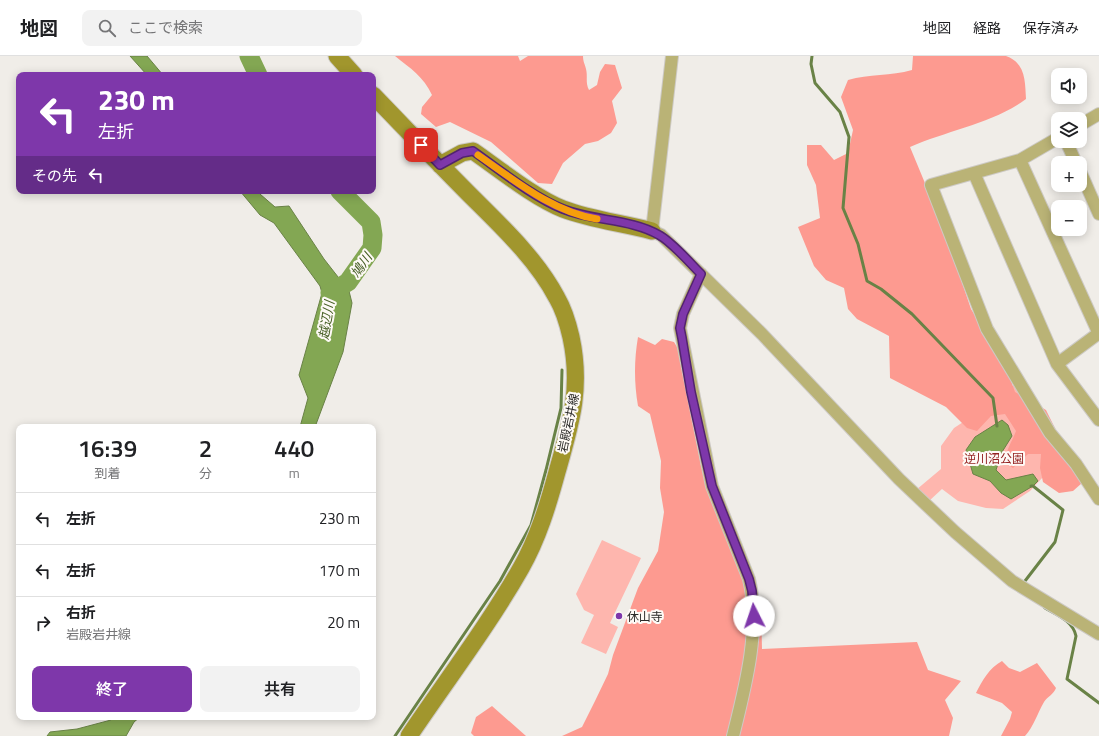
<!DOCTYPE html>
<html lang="ja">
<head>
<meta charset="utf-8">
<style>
  :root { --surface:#fff; --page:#f2f2f2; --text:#202124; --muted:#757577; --line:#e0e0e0; --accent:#7e37aa }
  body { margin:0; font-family:"Titillium Web","Noto Sans JP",sans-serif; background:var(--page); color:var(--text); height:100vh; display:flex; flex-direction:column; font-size:15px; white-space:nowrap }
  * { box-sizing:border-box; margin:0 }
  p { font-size:13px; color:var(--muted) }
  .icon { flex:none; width:22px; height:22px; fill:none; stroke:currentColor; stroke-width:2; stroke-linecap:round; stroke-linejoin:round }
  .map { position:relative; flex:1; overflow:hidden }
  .details { position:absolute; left:16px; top:368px; width:360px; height:296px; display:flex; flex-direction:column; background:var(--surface); border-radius:8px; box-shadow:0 2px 10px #0003 }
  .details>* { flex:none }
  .top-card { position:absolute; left:16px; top:16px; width:360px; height:122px; border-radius:8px; box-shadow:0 2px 10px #0003; background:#7e37aa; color:#fff; overflow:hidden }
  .buttons { position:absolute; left:1051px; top:12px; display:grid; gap:8px }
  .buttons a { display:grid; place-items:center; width:36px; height:36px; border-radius:8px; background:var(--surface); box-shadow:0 2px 10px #0003; font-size:20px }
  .pin { position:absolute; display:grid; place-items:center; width:34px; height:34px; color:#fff; margin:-17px; border-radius:8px; box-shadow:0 2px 6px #0006 }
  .me { position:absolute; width:44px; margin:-22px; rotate:356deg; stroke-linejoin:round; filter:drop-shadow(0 0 3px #0008) }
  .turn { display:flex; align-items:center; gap:14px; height:84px; padding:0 16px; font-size:18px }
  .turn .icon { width:52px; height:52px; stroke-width:2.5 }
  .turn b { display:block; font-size:28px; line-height:34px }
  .then { display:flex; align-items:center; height:38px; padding:0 16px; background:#0003; gap:8px; font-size:15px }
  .eta { display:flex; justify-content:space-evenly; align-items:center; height:68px; text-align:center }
  .eta b { font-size:24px; font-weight:600; line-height:28px }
  .primary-button { display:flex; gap:8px; margin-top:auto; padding:8px 16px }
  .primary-button a { flex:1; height:46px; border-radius:8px; background:var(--accent); color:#fff; font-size:16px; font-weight:600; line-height:46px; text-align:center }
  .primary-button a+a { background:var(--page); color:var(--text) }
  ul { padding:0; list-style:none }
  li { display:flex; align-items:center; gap:12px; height:52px; padding:0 16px; border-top:1px solid var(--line) }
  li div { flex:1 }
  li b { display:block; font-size:15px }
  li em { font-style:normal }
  header { display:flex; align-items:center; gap:24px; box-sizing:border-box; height:56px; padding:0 20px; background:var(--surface); border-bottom:1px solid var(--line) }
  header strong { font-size:19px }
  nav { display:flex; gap:22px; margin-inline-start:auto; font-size:14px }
  .search { width:280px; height:36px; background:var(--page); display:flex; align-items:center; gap:10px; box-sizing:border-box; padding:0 14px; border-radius:8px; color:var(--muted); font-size:15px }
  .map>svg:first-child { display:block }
  .green { fill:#feb6ae }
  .forest { fill:#fd9a90 }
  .water { fill:#83a753; stroke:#698246 }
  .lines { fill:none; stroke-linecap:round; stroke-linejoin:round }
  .stream { stroke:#698246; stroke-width:3 }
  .river { stroke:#83a753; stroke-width:19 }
  .street-casing { stroke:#cdcac5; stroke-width:14 }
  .secondary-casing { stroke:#cdcac5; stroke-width:19 }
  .street { stroke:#bab376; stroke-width:12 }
  .secondary { stroke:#a1962d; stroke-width:17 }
  .route-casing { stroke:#52246e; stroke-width:10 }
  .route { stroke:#7e37aa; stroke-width:7 }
  .slow { stroke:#f59e0b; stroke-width:7 }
  .poi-dot { fill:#7e37aa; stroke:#fefaf6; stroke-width:1.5 }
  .labels { text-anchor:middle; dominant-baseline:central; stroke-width:4; stroke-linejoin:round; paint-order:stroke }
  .street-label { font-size:12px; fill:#2b2a28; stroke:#fefaf6 }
  .park-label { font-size:12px; fill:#942221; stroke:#fefaf6 }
  .poi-label { font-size:12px; fill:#2b2a28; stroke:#fefaf6; text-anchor:start }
  .water-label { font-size:13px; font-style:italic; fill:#445d22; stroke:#fefaf6 }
</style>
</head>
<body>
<header>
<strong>地図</strong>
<div class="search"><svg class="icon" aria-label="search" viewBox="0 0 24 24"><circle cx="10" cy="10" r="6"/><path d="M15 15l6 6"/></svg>ここで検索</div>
<nav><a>地図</a><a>経路</a><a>保存済み</a></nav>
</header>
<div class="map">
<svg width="1099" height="680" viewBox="0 0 1099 680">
  <rect width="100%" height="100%" fill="#f0ede8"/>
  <!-- green -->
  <path class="green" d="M1015,328L1048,380L1043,421L1030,435L1003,453L986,452L958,445L942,433L929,445L916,434L941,413V390L954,372L983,353Z
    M602,484L641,502L610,567L618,571L606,598L581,587L594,559L584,554L576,538Z"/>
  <!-- forest -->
  <path class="forest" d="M395,0H518L520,5L528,0H583C583,6 585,8 586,13C588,21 585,26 589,34L597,29L600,16L605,8L615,9L622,32L612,45L617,67L611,77L598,85L585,88L563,107L552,128L538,127L491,86L450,66L436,71L421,58L422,51L432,39C424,21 410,12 395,0Z
    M913,0H1006C1026,7 1025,26 1026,43C992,68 948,74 910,91L944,173L971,253L987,279L1010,322L1015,336L1046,354L1082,427L1073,435L1059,437L1043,426L1040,412L1041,398H1028L1013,412L1005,407C1005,395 1012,386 1016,375L1005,358L991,360L977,375L967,372L946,351L890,322L889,280L857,263L848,253L844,232L826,224L814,210L798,171L820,162L816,129L807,109V89H821L834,104L848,97L853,74L841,41L848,24C869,18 891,20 912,14Z
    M638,281L655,289L662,283L674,286L680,296L701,410L714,449L752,515L761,552L762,593L917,586L928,614L961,625L945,644L953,662L949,680H562L582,671L595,645L608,618L613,599L638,532L658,495L664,456L660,432L661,405L650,358L638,350C634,327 634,304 638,281Z
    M1002,605L1009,612L1020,616L1037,607L1056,632C1054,638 1047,641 1044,646C1037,658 1034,670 1025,680H1001L1010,663L1012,656L1002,647L976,637C982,625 989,612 1002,605Z
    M492,650L526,680H474L471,677L476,661Z"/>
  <!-- water -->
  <path class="water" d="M130,0H147L163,19H147Z
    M240,135H261L260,138L275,151L289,150L324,203L349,235L352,247L343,296L315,371H300L308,342L299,319L322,237L320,230L274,167L260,159Z
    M1002,364L1008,369L1012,380L1002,396L996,414L1006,424L1033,418L1038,425L1033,430L1011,443L1001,437L990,425L973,418L966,394L975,381Z
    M114,661H140L134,666L126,680H47L50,676L77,673L111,664Z"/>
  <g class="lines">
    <!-- stream -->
    <path class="stream" d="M812,0L811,8L815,27L840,56L849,81L843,152L858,188L867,225L881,233L912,258L993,342L997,370
      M1025,525L1055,486L1063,454L1033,430H1031
      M1045,552C1057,559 1073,565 1076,580L1067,623L1099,647
      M395,680L500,525L531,469L546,414L561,352L562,314"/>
    <!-- river -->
    <path class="river" d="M249,0L258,19
      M330,237L348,226L372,192L373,179L371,166L340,135"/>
    <defs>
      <path id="street" d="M672,0L652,175L661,179L762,278L899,423L955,476L1012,525L1099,578
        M1080,69L1099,58
        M1058,82L1020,104L931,129L987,273L1050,377L1076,408L1099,443
        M1066,85L1076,107
        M1020,104L1099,278
        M1080,115L1099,158
        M974,117L1057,308L1099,364
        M701,218L683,258L680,272L684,292L712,430L749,523C761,572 745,632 733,680
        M1057,308L1099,277"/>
      <path id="secondary" d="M337,0L354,19
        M373,39C405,72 436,105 468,137C500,169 536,202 557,242C564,254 568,268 571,281C582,332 571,367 557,416C548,449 538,482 521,512C488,570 446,625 409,680
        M440,109L462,97L473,95C499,113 535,142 563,153C592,164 623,167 652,175"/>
    </defs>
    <!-- street casing -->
    <use href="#street" class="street-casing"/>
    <!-- secondary casing -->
    <use href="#secondary" class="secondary-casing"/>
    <!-- street -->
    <use href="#street" class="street"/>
    <!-- secondary -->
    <use href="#secondary" class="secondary"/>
  </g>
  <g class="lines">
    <defs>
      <path id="route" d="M421,89L440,109L462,97L473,95C500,114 533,141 563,153C593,165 632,163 659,179C672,186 690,207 701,218L683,258L680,272L682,282L691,336L712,430L749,523L752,535L754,560"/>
    </defs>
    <!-- route casing -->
    <use href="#route" class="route-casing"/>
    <!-- route -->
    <use href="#route" class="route"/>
    <!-- slow -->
    <path class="slow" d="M478,99C514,124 553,156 597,163"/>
  </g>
  <!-- markers -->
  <circle class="poi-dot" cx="619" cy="560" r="4"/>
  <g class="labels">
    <!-- street labels -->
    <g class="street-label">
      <text transform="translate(568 367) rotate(-78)">岩殿岩井線</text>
    </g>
    <!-- park labels -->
    <g class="park-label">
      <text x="994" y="402">逆川沼公園</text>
    </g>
    <!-- poi labels -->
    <g class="poi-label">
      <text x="627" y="560">休山寺</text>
    </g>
    <!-- water labels -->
    <g class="water-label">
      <text transform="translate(361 209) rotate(-55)">鳩川</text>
      <text transform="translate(326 264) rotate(-81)">越辺川</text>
    </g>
  </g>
</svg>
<div class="buttons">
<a><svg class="icon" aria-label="sound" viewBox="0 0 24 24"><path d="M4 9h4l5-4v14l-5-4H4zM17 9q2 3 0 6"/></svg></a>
<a><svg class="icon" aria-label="layers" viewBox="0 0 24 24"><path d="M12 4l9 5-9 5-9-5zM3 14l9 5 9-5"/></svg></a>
<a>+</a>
<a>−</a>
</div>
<div class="pin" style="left:421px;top:89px;background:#d93025"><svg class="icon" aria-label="arrive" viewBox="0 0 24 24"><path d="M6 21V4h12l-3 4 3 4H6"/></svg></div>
<svg class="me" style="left:754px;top:560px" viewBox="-20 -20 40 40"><circle r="19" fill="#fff"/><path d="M0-13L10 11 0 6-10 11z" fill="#7e37aa"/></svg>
<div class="top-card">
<div class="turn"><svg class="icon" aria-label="left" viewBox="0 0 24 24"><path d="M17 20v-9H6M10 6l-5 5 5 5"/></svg><div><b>230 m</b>左折</div></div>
<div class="then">その先<svg class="icon" aria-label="left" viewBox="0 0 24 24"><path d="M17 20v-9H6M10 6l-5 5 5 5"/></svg></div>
</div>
<section class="details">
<div class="eta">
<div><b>16:39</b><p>到着</p></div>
<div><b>2</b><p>分</p></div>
<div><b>440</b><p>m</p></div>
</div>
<ul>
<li><svg class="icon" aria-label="left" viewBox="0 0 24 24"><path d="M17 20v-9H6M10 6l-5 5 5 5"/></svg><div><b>左折</b></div><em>230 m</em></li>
<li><svg class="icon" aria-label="left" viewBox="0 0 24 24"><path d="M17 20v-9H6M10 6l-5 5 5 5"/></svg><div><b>左折</b></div><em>170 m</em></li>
<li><svg class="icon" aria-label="right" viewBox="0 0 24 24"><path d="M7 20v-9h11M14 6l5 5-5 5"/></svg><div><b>右折</b><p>岩殿岩井線</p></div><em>20 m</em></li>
</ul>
<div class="primary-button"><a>終了</a><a>共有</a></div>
</section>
</div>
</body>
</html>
